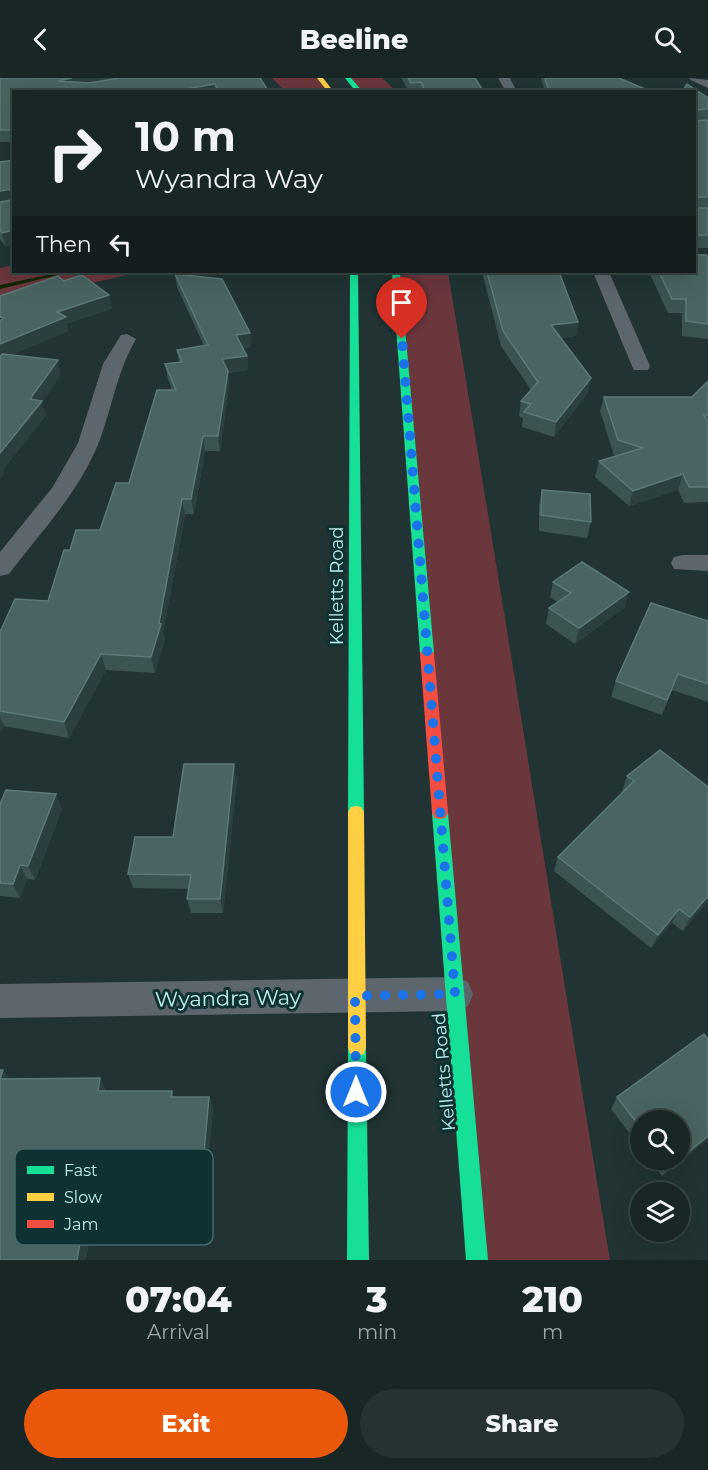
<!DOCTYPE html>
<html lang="en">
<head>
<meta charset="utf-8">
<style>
  :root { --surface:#192626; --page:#263232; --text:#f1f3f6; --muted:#9fa5a7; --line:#374343; --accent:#ea580c }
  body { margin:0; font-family:Montserrat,sans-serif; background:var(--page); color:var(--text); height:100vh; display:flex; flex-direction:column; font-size:22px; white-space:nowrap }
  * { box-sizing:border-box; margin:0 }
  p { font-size:20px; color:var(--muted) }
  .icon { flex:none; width:33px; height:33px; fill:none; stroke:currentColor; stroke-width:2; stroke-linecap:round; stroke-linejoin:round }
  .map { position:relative; height:1182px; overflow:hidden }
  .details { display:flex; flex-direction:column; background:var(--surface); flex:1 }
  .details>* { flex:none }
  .top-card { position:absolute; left:12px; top:12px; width:684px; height:183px; border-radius:0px; box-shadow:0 6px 24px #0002,0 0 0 2px var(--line); background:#192626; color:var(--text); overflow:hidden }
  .fabs { position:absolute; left:630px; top:1032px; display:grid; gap:12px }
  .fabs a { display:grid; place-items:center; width:60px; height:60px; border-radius:50%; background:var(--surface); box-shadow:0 6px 24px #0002,0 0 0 2px var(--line); font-size:30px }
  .pin { position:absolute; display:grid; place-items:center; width:51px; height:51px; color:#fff; margin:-62px -26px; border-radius:50% 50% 50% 0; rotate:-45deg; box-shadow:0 0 6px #0007 }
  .pin .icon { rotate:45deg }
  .me { position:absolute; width:66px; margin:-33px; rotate:0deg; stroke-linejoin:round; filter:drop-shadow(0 0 4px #0008) }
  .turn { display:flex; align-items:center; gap:21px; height:126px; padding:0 24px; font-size:27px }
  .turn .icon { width:78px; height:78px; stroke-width:2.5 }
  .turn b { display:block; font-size:42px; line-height:51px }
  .then { display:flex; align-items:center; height:57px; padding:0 24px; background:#0003; gap:12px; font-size:22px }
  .eta { display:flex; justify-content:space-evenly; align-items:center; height:102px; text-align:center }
  .eta b { font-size:36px; font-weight:800; line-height:42px }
  .action { display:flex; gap:12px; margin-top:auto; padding:12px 24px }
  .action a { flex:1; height:69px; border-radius:36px; background:var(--accent); color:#fff; font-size:24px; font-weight:800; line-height:69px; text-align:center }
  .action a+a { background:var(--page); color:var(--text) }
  header { display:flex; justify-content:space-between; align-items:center; height:78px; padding:0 24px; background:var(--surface); font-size:27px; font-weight:800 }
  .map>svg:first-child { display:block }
  .green { fill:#6a373d }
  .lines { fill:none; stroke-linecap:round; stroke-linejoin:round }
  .stream { fill:#112705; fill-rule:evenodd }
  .street { fill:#5d666d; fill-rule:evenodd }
  .fast { fill:#16e098; fill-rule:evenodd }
  .slow { fill:#ffcf43; fill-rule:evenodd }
  .jam { fill:#f24e42; fill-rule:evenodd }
  .wall { fill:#3b5451 }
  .shaded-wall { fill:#2b403e }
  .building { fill:#496462; stroke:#5b7a77; stroke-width:1.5 }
  .route { stroke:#1a73e8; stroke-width:10; stroke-dasharray:0 18 }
  .labels { text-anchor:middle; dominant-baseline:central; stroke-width:6; stroke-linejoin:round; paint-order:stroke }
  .street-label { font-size:18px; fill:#bdeeed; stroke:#0e3131 }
  .near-street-label { font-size:21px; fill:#bdeeed; stroke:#0e3131 }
  .key { fill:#0e3131; stroke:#436a69; stroke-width:1.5 }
  .key-label { font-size:16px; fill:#bdeeed }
</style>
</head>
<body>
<header><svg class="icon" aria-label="back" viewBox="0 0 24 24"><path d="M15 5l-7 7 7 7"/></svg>Beeline<svg class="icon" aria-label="search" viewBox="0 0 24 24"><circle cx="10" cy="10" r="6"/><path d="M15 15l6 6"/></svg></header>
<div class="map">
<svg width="708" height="1182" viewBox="0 0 708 1182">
  <rect width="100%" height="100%" fill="#213333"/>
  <!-- green -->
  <path class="green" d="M272,0H320L331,13H285Z
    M348,0H382L396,13H360Z
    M13,187L14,194H140L0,226V190Z
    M396,194H448C503,523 555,853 610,1182H477Z"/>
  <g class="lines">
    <!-- stream -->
    <path class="stream" d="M61,194H70L0,211V207Z"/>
    <!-- street -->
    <path class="street" d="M498,0H510L517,14H506Z
      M689,0L708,2V10L691,2Z
      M593,194H609L650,288L648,292H634L632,288Z
      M127,256L136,261C116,296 113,327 99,364C80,413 40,455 9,496L0,498V474L52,410L78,365L103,286L121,257Z
      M683,477H708V493L674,491L671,485L674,479Z
      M455,899L468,904L473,916L468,928L455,933L0,940V906Z"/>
    <!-- fast -->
    <path class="fast" d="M345,0H351L363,14H356Z
      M350,194H358L364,734L361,739L356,740L351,739L348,734Z
      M392,194H400L434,575L427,580L420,575Z
      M440,729L445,730L448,735L488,1182H466L432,735L435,730Z
      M357,960L364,962L366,969L369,1182H347L348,969L350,962Z"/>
    <!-- slow -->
    <path class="slow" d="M317,0H323L334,14H328Z
      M356,728L361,729L364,734L366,969L364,976L357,978L350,976L348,969V734L351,729Z"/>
    <!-- jam -->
    <path class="jam" d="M427,570L434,575L448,735L445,740L440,741L435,740L432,735L420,575Z"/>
  </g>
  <!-- wall -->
  <path class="wall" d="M0,0H260L269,14H14V64H0Z
    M401,0H475L484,14H409Z
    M541,0H619L652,14H545Z
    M694,14L708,20V170H694Z
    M14,82V166L5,168L0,161V84Z
    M708,180V261L682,258V235H668L649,194H694Z
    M482,194H559L578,244L576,258L561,260L588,314L554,359L522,349L523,340L519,338L521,323L531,312L501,268Z
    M175,196L251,269L243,270L247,278L248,292L228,295L229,308L220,373H205L194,436H185L163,555L165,561L155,595L106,592L69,660L4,648L0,654V554L48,523L70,472L100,452L129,405L172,312L168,301L165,286L179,284L177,272L204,268L177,209Z
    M708,303V424L684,425L678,412L629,428L595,399L599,383L616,378L614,377L600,333L604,319H692Z
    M542,412L591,444L587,460L539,453V427Z
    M553,504L625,529L575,566L546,546L549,530L557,524L550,519Z
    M708,543V624L672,612L662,637L611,619L616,603Z
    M627,698L708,709V823L683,853L672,845L651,870L554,793L558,779L623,714L622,713Z
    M237,701L223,835H191L187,821L189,811L133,810L128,796L173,759Z
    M0,726L62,731L35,802L27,801L20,820L0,818Z
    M708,961V1061L662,1098L650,1082H680L640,1042V1069L611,1031L617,1019Z
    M3,992L9,1001L106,1012V1013H172L174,1019H209L213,1030L207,1095H127L126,1101H99L86,1182H0Z"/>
  <!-- shaded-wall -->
  <path class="shaded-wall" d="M72,0H122L63,14L58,3Z
    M215,6V14H169Z
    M12,111L14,124L0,126V113Z
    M14,152V166L5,168L2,155Z
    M109,217L112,231L67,246L69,253L0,282V266L57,234Z
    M578,244L576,258L549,262L551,247Z
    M250,255L251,269L237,271L236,257Z
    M247,278L248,292L228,295L229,308L220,373L218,358L222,281Z
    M58,282L61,297L42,325L46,338L3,392L4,396L0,401V375L30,321Z
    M591,300L588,314L554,359L556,344Z
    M203,358L205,373L194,436L191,421Z
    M683,396L678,412L629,428L633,413Z
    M182,421L185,436L163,555L165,561L155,595L151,579L159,545Z
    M629,514L625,529L575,566L579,550Z
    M101,576L106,592L69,660L64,644Z
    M0,639L4,648L0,654Z
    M234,686L237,701L223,835L220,821Z
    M56,716L62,731L35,802L28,788Z
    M20,787L27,801L20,820L13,806Z
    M708,818V823L683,853L690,839Z
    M679,831L672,845L651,870L658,857Z
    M3,992L11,1003L0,1001Z
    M100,1000L106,1012L104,1024L98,1013Z
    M209,1019L213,1030L207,1095L203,1085Z
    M708,1058V1061L662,1098L671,1088Z
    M121,1085L127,1095L126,1101L120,1091Z
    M92,1091L99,1101L86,1182H77Z"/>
  <!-- building -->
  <path class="building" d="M0,0H72L58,3L89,5L119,0H260L269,14H219L215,6L169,14H14V52H0Z
    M408,0H475L484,14H425L421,4L411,5Z
    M545,0H619L652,14H549Z
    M687,6L708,20V31L695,32V43L708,42V119H696V130H708V157H694V14H682Z
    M14,82V152L2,155L0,152V124L12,122V111L0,113V84Z
    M694,177H706L708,180V246L686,243V221H672L659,194H694Z
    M487,194H559L578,244L551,247L591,300L556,344L524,334L531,326L521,323L538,304L503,253Z
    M175,196L222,201L250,255L236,257L247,278L222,281L228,293L218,358H203L191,421H182L159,545L161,546L151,579L101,576L64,644L0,633V554L15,521L48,523L64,472H70L76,452H100L116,405H129L157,312H176L165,286L182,284L177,272L208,267Z
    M82,197L109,217L57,234L66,239L0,266V243L3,240L0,239V218L58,198L64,203Z
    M2,276L58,282L30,321L42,323L0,375V279Z
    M708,303V337H704L708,344V409H689L683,396L633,413L599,383L643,370L618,362L604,319H692Z
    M542,412L590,416L591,444L541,437Z
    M582,484L629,514L579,550L549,530L571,515L553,504Z
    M651,525L708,543V606L678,596L667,622L616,603Z
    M660,672L708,709V818L690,839L679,831L658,857L558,779L634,703L627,698Z
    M184,686H234L220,821H187L191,797L128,796L135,759H173Z
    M6,712L56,716L28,788L20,787L13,806L0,805V726Z
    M704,956L708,961V1058L680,1081V1042H640V1049L617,1019Z
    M0,992H3L0,1001L100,1000L98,1013H172L171,1019H209L203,1085H121L120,1091H92L77,1182H0Z
    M666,1082H678L671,1088Z"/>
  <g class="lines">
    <!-- route -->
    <path class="route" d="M356,1014L355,918L455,916L402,261"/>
  </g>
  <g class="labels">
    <!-- street labels -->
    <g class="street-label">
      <text transform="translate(337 508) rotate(-90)">Kelletts Road</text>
      <text transform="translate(444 994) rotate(-95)">Kelletts Road</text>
    </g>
    <!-- near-street labels -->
    <g class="near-street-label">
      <text transform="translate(228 920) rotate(-1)">Wyandra Way</text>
    </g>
  </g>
  <!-- legend -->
  <rect x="15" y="1071" width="198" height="96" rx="9" class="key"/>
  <rect x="27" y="1088" width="27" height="8" fill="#16e098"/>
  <rect x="27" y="1115" width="27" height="8" fill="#ffcf43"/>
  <rect x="27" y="1142" width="27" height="8" fill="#f24e42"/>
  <g class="key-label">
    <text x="64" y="1098">Fast</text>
    <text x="64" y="1125">Slow</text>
    <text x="64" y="1152">Jam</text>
  </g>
</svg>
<div class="fabs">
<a><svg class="icon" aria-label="search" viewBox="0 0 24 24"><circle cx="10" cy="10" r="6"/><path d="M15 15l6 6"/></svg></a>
<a><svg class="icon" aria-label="layers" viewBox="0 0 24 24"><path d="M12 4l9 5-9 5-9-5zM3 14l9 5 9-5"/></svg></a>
</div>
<div class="pin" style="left:402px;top:261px;background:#d93025"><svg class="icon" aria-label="arrive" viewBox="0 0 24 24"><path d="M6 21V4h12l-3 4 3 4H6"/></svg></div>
<svg class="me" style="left:356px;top:1014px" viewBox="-20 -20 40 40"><circle r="17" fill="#1a73e8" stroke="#fff" stroke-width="3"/><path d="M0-11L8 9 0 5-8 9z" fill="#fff"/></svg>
<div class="top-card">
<div class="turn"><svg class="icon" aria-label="right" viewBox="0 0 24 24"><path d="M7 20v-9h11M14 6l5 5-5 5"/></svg><div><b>10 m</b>Wyandra Way</div></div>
<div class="then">Then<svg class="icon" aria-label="left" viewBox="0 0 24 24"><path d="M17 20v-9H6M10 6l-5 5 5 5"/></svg></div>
</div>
</div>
<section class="details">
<div class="eta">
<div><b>07:04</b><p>Arrival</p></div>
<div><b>3</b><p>min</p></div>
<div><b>210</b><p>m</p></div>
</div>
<div class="action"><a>Exit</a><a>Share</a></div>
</section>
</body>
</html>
